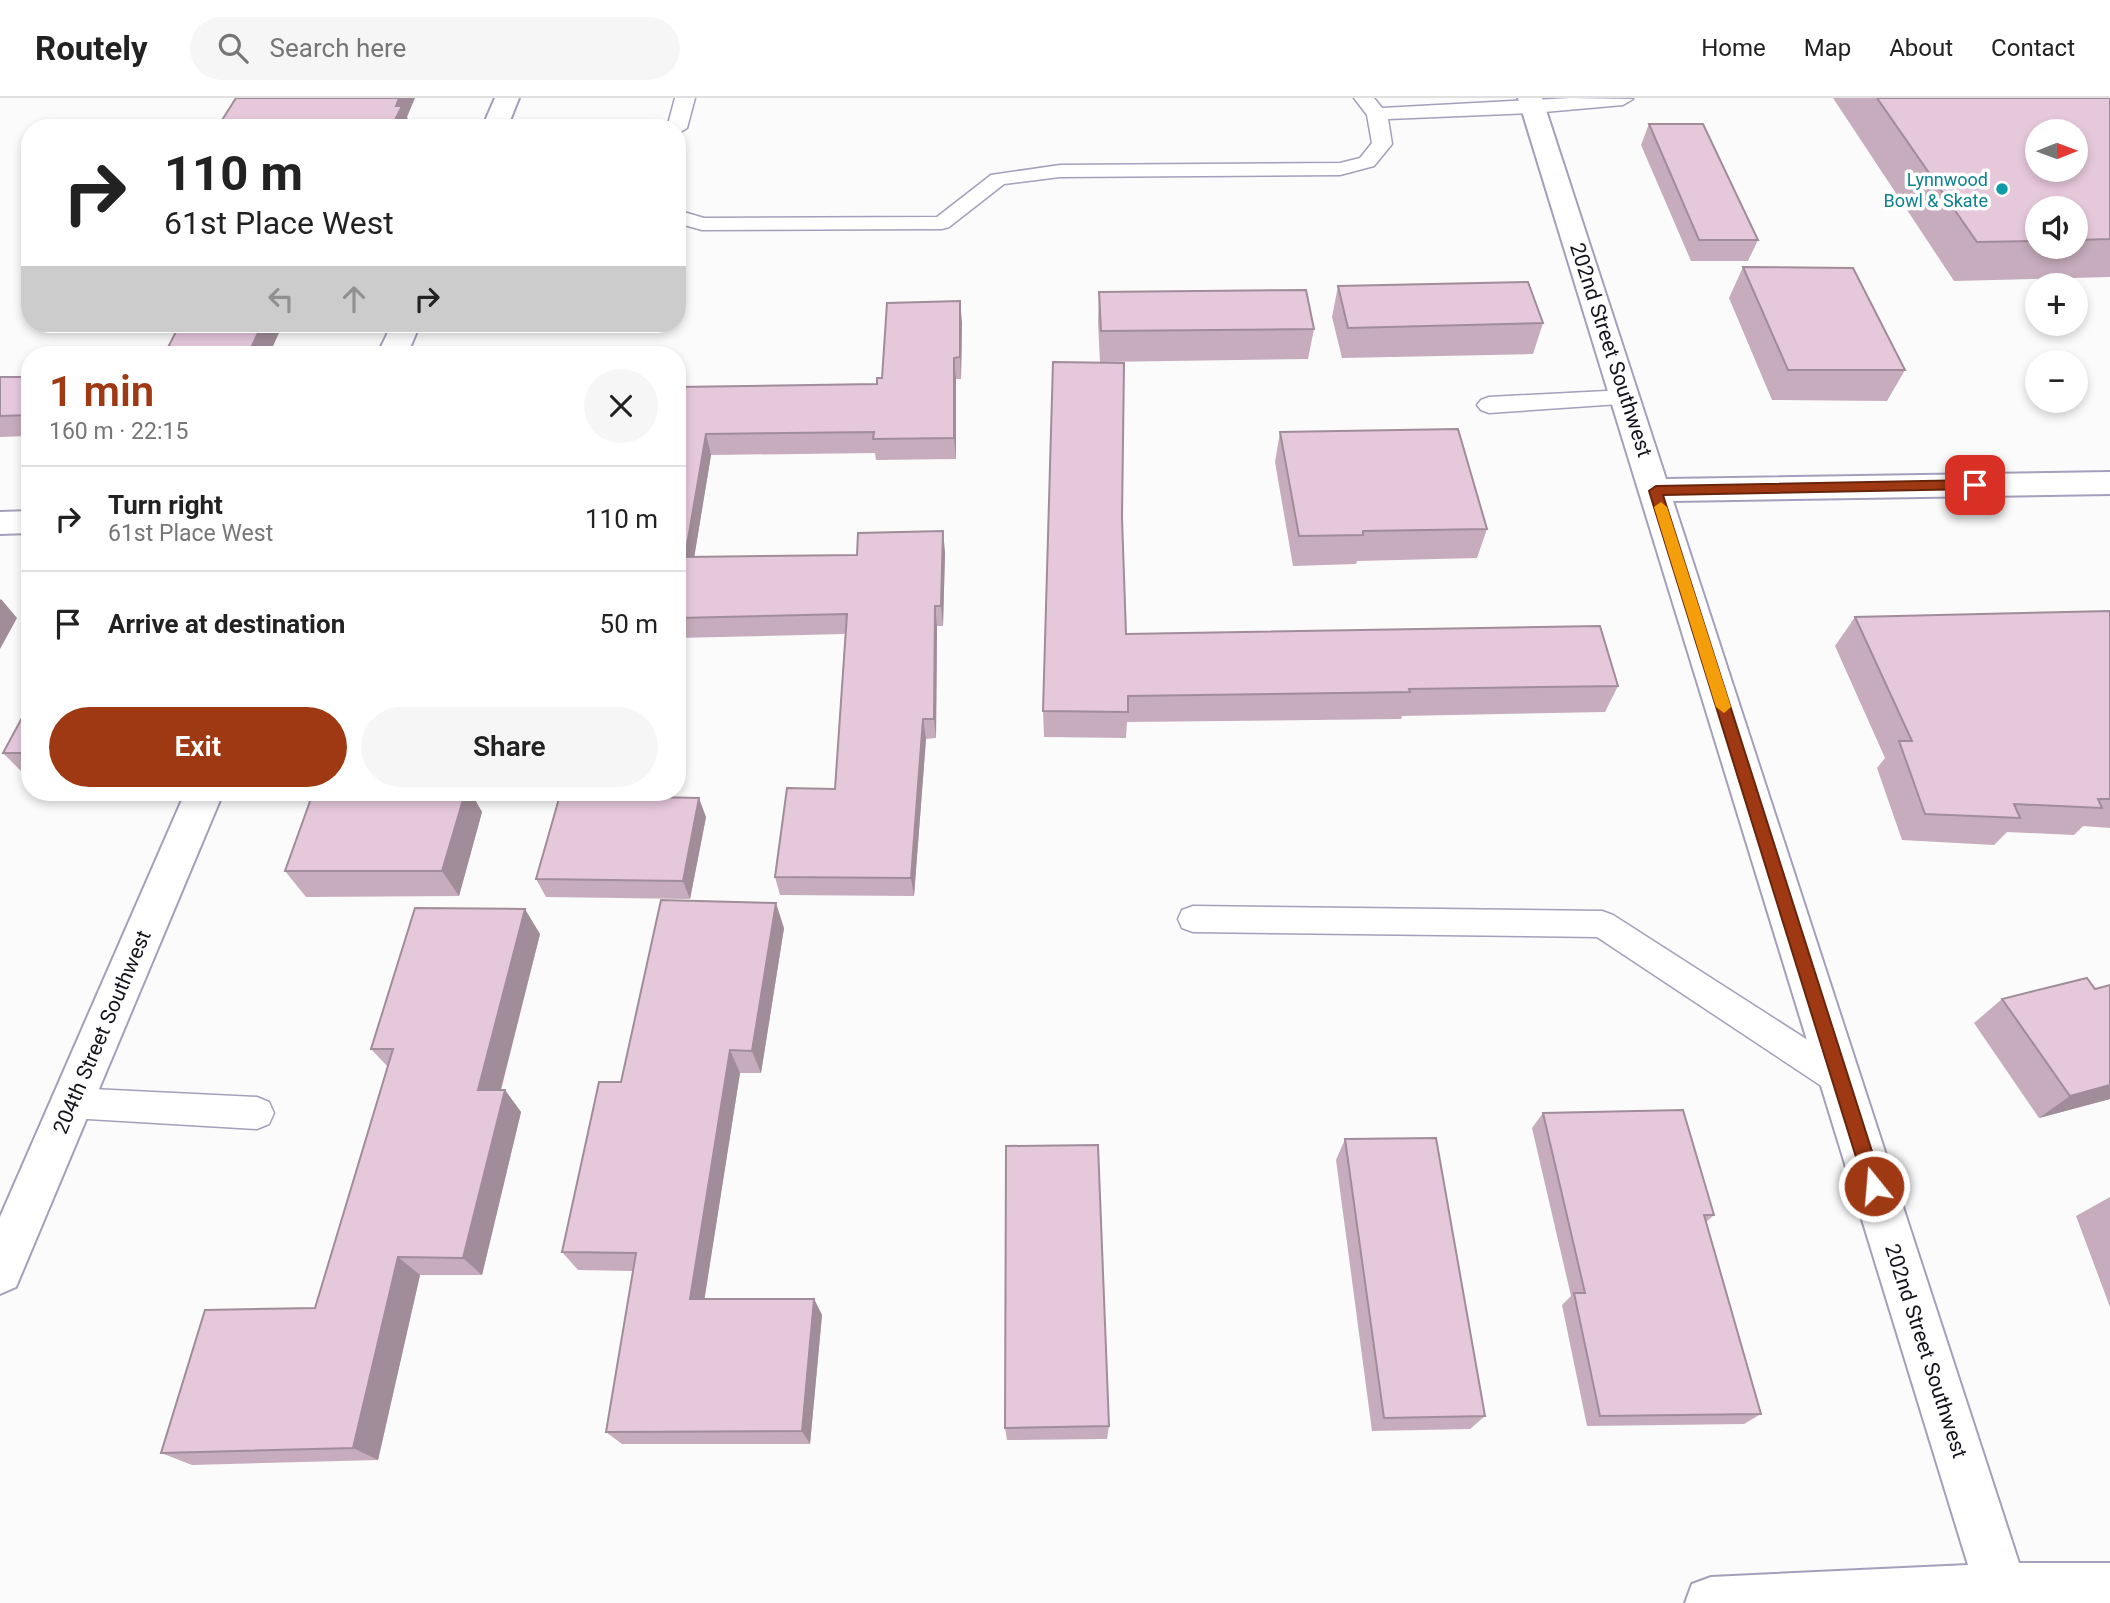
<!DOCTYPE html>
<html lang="en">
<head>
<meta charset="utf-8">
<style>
  :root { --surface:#fff; --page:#f6f6f6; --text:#222; --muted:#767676; --line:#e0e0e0; --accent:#9f3913 }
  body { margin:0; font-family:Roboto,sans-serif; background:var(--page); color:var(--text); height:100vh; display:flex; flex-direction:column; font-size:26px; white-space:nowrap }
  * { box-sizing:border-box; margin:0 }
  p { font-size:23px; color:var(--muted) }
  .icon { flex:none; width:38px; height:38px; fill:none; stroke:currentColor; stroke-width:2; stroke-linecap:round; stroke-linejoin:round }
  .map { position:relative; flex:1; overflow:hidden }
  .side { position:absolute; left:21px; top:248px; width:665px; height:455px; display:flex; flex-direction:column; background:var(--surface); border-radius:28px; box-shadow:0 4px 10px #0003 }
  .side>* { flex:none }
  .guide { position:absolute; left:21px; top:21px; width:665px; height:214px; border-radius:28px; box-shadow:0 4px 10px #0003; background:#fff; color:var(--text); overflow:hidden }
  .needle { width:46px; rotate:89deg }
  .controls { position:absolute; left:2025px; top:21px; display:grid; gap:14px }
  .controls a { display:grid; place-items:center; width:63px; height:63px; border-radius:50%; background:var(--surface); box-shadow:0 4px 10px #0003; font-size:35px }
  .pin { position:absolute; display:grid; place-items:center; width:60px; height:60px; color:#fff; margin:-30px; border-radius:14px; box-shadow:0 4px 10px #0006 }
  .me { position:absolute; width:77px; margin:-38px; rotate:343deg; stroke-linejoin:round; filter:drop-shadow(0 0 5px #0008) }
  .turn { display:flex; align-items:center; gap:24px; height:147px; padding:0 28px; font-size:32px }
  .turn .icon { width:91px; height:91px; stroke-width:2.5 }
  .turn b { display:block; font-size:49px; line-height:60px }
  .lanes { display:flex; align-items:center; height:66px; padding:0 28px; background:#0003; justify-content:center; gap:35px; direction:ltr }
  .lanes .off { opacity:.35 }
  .round { display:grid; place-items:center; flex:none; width:74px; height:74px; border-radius:37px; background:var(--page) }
  .summary { display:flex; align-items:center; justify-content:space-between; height:119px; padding:0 28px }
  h1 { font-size:42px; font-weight:600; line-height:52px; color:var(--accent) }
  .button { display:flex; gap:14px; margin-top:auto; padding:14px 28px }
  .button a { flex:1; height:80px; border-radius:42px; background:var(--accent); color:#fff; font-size:28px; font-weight:600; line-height:80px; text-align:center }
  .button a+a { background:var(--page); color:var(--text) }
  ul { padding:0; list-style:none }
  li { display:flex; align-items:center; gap:21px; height:105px; padding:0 28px; border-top:2px solid var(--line) }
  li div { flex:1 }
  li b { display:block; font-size:26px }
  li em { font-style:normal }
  header { display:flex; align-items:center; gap:42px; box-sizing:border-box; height:98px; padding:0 35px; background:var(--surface); border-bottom:2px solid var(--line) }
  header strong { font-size:33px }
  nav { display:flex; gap:38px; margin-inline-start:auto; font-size:24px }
  .search { width:490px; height:63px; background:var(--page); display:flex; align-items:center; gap:18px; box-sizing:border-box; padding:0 24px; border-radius:38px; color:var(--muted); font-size:26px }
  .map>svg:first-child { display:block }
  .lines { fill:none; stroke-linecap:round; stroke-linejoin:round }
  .service-casing { stroke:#a39fbc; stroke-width:3 }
  .minor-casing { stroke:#a39fbc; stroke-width:4 }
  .service { fill:#fff; fill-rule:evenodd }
  .minor { fill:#fff; fill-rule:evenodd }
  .wall { fill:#c6acbc; fill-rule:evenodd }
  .shaded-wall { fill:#a18c99 }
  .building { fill:#e6c8db; stroke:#a18c99; stroke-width:2; fill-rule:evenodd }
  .route { fill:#9f3913; stroke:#67250c; stroke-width:2 }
  .slow { fill:#f59e0b }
  .culture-dot { fill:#0f9aa8; stroke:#fff; stroke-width:2.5 }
  .labels { text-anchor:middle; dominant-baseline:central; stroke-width:7; stroke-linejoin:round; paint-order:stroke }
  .far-culture-label { font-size:18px; fill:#0d838f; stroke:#fff; text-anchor:end }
  .street-label { font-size:21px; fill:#15131d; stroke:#fff }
</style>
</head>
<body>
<header>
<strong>Routely</strong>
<div class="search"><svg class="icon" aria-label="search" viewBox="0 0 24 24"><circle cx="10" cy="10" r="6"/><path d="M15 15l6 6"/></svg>Search here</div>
<nav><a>Home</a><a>Map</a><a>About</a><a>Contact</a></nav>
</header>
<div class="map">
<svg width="2110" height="1505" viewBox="0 0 2110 1505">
  <rect width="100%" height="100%" fill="#fbfbfb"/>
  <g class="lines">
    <defs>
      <path id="service" d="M675,0H695L687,30L677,36V30H667Z
        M1354,0H1374L1382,10L1570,0L1633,1L1623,7L1533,15L1388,21L1392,46L1374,68L1340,77L1060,79L1004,86L949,129L942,131L702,132L677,125V112L704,120L937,119L991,77L1060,67L1340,65L1360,60L1372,45L1367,17Z
        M1626,292L1634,295L1638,300L1634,305L1489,315L1481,312L1477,307L1481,302L1489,299Z
        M1193,808L1602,813L1613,817L1853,971L1858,982L1853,993L1841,997L1829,993L1597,839L1193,834L1182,830L1178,821L1182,812Z
        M71,990L257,999L269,1004L274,1015L269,1026L257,1031L71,1020L59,1016L54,1005L59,994Z"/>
      <path id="minor" d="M495,0H519L507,30H482Z
        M1518,0H1542L1666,381L2110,374V396L1673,403L2019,1465H2110V1505H1685L1692,1486L1711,1479L1968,1467Z
        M392,226H420L407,257H377Z
        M30,413V435L0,436V414Z
        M185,695H223L16,1189L0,1196V1119Z"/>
    </defs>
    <!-- service casing -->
    <use href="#service" class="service-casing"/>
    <!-- minor casing -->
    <use href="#minor" class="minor-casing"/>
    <!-- service -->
    <use href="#service" class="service"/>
    <!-- minor -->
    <use href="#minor" class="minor"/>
  </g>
  <!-- wall -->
  <path class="wall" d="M1833,0H2110V179L1954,183ZM2037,110H2076V149H2037Z
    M1649,26L1758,142L1748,163H1691L1641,47Z
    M1743,169L1905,272L1887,303L1772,302L1729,200Z
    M1338,188L1543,225L1533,256L1342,260L1332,219Z
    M1099,194L1314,231L1308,261L1100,264L1098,224Z
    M962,224L961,281H956V361L876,362L875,355L711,357L694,459L857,457L945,454L943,528H937L936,640L926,641L914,798L780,797L775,779L835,691L845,536L677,540V289L877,286L882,280Z
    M0,279H30V338L0,339Z
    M1280,334L1487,431L1477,460L1357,463L1356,466L1293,468L1275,364Z
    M1122,420L1126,536L1618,588L1605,614L1402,618L1401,621L1127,624L1126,640L1044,639L1043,613Z
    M2110,513V730L2083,728L2074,737L2007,734L1994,747L1902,742L1877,670L1885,660L1835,548L1855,519Z
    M30,605V674H22L3,655Z
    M313,695H471L482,714L459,798L306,799L285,773Z
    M706,719L690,801L546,799L536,781Z
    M784,830L761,975H740L704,1201H814L822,1217L810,1346H622L606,1334L633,1173L578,1172L562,1154L621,984Z
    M540,836L501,992H505L521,1014L482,1177H420L378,1362L192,1367L161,1355L315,1210L388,969L371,951Z
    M2002,901L2110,1001L2039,1020L1974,925Z
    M1543,1015L1714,1117L1706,1124L1761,1316L1744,1326L1587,1328L1562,1207L1571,1198L1532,1030Z
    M1345,1041L1485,1318L1470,1331L1372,1333L1336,1062Z
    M2110,1099V1209L2076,1118Z
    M1109,1328L1107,1341L1007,1342L1005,1330Z"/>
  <!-- shaded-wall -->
  <path class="shaded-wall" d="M399,0H415L407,19L410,27L409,30H391L396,8Z
    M960,203L962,224L961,281L960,259Z
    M262,226H283L269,257H248Z
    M954,260L956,281V361L954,340Z
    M706,336L711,357L691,479L685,459Z
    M943,433L945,454L943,528L941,508Z
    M1,501L17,520L0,551V502Z
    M935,508L937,528L936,640L934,621Z
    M923,621L926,641L914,798L911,780Z
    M465,695H471L482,714L459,798L442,773Z
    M699,700L706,719L690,801L683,783Z
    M776,805L784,830L761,975L752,953Z
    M525,811L540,836L495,1014L478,992Z
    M730,952L740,975L702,1217L690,1201Z
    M2110,987V1001L2039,1020L2070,998Z
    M505,992L521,1014L482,1177L463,1160Z
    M398,1159L420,1177L378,1362L353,1350Z
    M814,1201L822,1217L810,1346L802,1333Z"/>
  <!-- building -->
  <path class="building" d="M236,0H399L396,8H402L391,30H217Z
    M1877,0H2110V141L2076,142V110H2037V143L1977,144ZM2037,33H2076V72H2037Z
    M1649,26H1703L1758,142H1699Z
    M1743,169L1853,170L1905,272H1788Z
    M1528,184L1543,225L1348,230L1338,188Z
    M1306,192L1314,231L1101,233L1099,194Z
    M960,203V259L954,260V340L873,341L874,334L706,336L685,459L857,457L858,435L943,433L941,508H935L934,621H923L911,780L775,779L787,690L835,691L847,516L677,520V289L877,286V280H882L887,205Z
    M180,226H262L248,257H164Z
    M1053,264L1124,265L1122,420L1126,536L1600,528L1618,588L1409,591L1410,594L1128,598V614L1043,613Z
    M0,279H30V317L0,318Z
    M1458,331L1487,431L1363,433V437L1299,438L1280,334Z
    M2110,513V701H2098L2102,710L2014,706L2020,720L1925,716L1899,643H1912L1855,519Z
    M30,605V655H3Z
    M313,695H465L442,773H285Z
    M560,697L699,700L683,783L536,781Z
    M661,802L776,805L752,953L730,952L690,1201H814L802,1333L606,1334L636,1155L562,1154L599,984H621Z
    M415,810L525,811L478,992H505L463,1160L398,1159L353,1350L161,1355L205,1212L315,1210L393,951H371Z
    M2087,880L2095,891L2110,887V987L2070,998L2002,901Z
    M1683,1012L1714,1117H1704L1761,1316L1600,1318L1574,1195H1585L1543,1015Z
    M1436,1040L1485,1318L1384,1320L1345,1041Z
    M1098,1047L1109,1328L1005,1330L1006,1048Z"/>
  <!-- route -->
  <path class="route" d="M1975,382L1981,387L1975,391L1663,397L1883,1088L1881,1094L1874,1097L1868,1094L1865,1088L1649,393L1656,388Z"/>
  <!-- slow -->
  <path class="slow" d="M1661,404L1667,409L1731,609L1724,615L1716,609L1654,409Z"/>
  <!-- markers -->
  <circle class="culture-dot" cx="2002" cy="91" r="7"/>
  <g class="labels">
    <!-- far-culture labels -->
    <g class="far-culture-label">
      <text x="1988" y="81">Lynnwood<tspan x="1988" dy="21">Bowl &amp; Skate</tspan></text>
    </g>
    <!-- street labels -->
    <g class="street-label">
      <text transform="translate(1611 252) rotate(72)">202nd Street Southwest</text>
      <text transform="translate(102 934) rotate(-67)">204th Street Southwest</text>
      <text transform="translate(1926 1253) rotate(72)">202nd Street Southwest</text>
    </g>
  </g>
</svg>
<div class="controls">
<a><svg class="needle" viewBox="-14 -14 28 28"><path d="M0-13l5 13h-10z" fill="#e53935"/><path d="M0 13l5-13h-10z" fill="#767676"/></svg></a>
<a><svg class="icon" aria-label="sound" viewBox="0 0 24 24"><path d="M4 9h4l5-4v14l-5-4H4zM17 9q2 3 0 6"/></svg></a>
<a>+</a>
<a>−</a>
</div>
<div class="pin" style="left:1975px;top:387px;background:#d93025"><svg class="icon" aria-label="arrive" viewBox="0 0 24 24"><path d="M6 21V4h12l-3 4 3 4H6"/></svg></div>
<svg class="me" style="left:1874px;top:1088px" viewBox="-20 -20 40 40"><circle r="17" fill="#9f3913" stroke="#fff" stroke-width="3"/><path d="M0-11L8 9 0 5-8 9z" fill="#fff"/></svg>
<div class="guide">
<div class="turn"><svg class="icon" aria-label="right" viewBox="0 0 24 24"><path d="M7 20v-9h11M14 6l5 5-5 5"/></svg><div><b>110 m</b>61st Place West</div></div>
<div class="lanes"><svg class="icon off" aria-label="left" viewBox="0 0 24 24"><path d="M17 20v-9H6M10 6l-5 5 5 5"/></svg><svg class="icon off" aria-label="ahead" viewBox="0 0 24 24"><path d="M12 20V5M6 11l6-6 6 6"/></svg><svg class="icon" aria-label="right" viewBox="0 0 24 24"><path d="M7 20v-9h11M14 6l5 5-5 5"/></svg></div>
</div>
<section class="side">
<div class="summary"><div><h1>1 min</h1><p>160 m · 22:15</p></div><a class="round"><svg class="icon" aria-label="close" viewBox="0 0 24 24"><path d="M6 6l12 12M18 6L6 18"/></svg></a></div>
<ul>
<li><svg class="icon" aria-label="right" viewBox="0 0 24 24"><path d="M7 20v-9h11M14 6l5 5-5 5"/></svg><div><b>Turn right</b><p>61st Place West</p></div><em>110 m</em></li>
<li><svg class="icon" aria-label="arrive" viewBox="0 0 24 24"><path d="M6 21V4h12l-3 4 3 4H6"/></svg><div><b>Arrive at destination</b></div><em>50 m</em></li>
</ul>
<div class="button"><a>Exit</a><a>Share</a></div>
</section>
</div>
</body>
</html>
